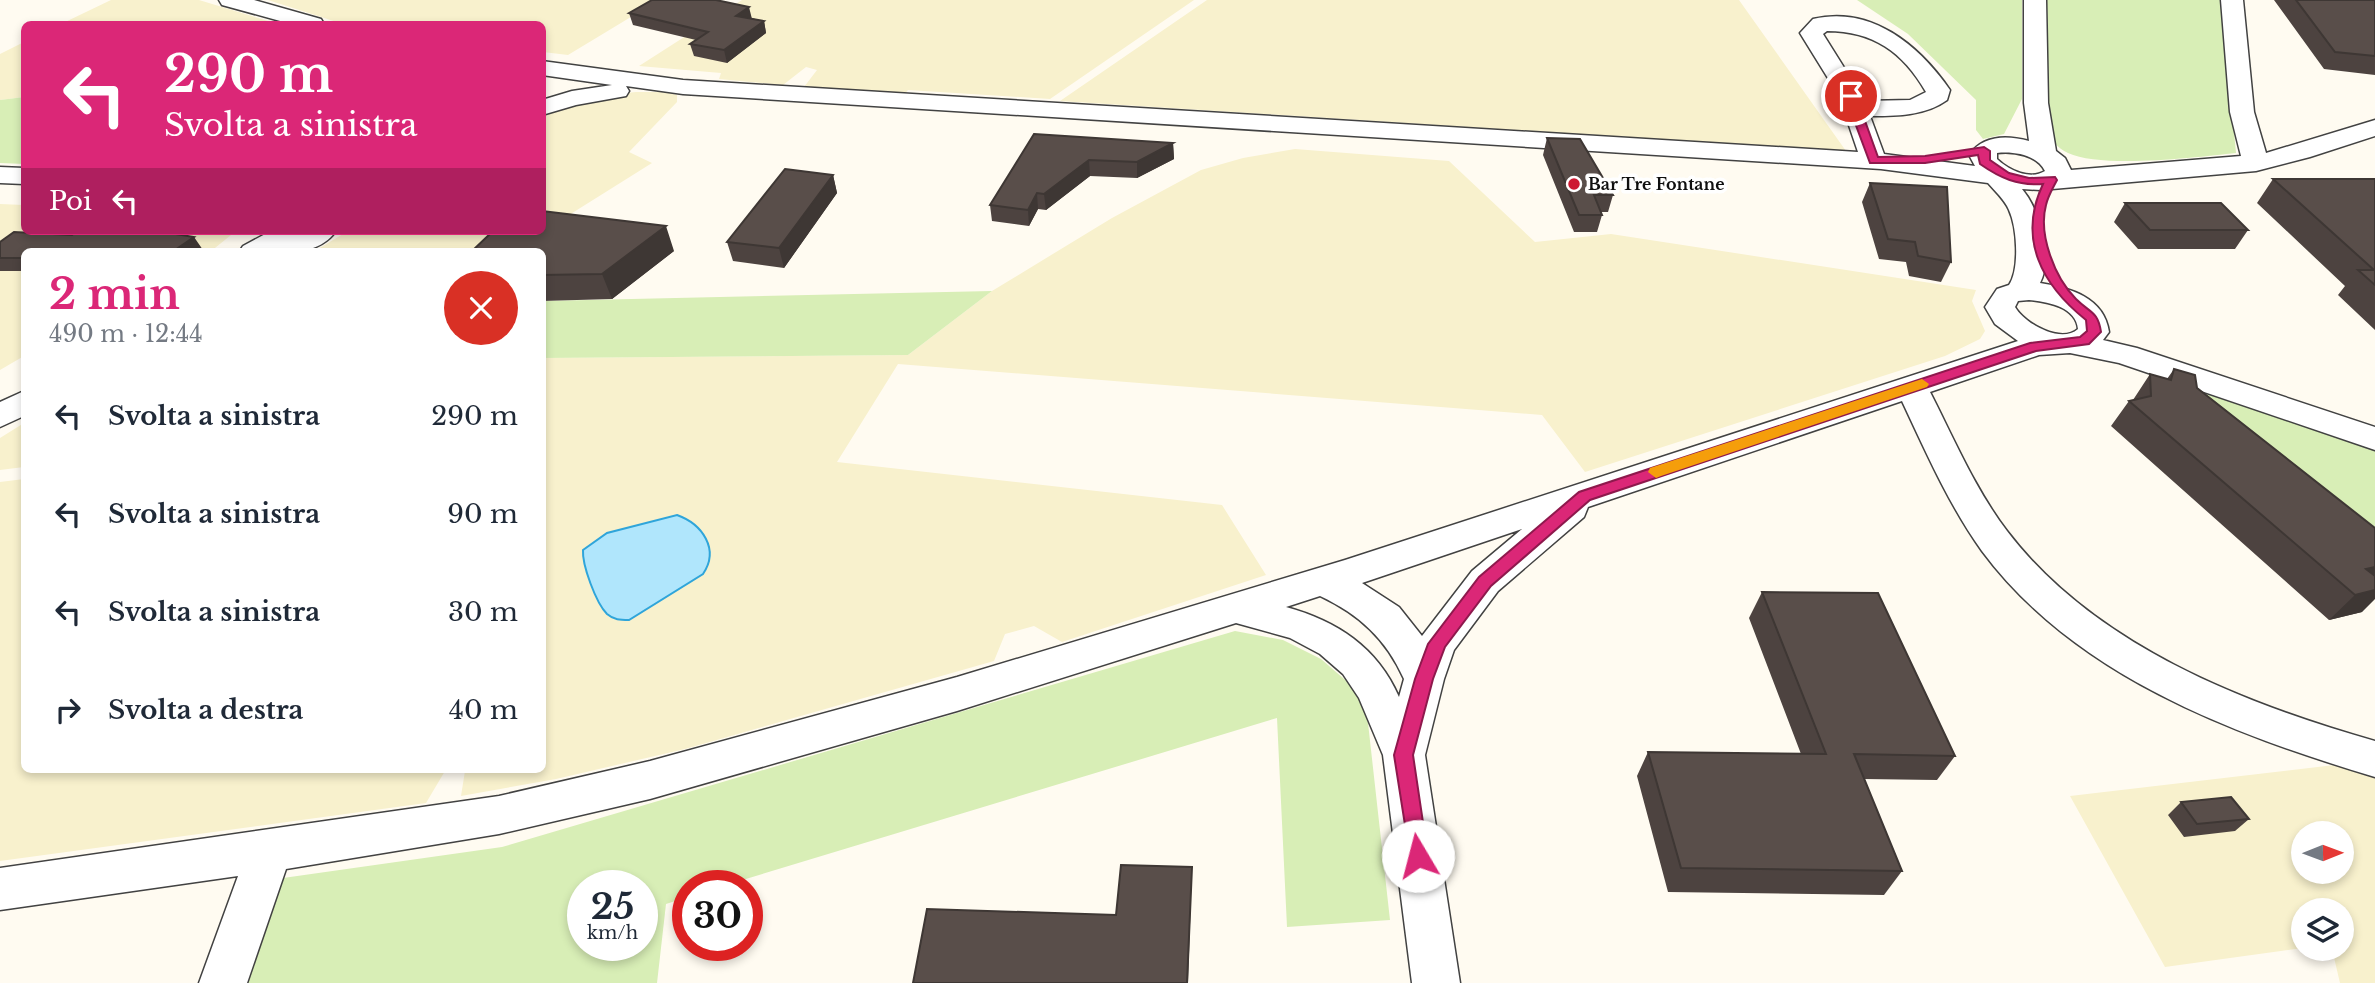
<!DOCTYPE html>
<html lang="it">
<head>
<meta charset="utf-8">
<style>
  :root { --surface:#fff; --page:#f6f6f7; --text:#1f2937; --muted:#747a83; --accent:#db2777 }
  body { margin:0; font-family:"Libre Baskerville",serif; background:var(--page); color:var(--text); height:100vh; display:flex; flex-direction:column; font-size:26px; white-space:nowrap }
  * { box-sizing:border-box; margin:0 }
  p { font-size:23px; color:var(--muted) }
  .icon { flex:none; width:38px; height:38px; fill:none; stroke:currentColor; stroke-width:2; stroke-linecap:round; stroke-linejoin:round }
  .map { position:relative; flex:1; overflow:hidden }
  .drawer { position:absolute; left:21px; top:248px; width:525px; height:525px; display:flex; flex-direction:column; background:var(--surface); border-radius:10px; box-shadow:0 4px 10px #0003 }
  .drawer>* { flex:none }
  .top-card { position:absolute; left:21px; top:21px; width:525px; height:214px; border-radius:10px; box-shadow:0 4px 10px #0003; background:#db2777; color:#fff; overflow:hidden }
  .needle { width:46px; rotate:89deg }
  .controls { position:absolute; left:2291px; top:821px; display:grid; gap:14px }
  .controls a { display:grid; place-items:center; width:63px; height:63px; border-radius:50%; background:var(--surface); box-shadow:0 4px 10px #0003; font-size:35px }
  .speed { position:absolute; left:567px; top:870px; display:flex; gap:14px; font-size:35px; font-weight:700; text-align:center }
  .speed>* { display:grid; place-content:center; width:91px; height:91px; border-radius:50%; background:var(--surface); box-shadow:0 4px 10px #0003; line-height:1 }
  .speed small { font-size:18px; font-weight:400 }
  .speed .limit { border:10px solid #d22; background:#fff; color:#111 }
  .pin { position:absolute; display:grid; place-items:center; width:60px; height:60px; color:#fff; margin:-30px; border:4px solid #fff; border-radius:50%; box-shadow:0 2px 7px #0007 }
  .me { position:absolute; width:77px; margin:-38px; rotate:352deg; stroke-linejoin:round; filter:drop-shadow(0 0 5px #0008) }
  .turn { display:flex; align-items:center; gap:24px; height:147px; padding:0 28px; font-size:32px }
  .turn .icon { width:91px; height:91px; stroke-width:2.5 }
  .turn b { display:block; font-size:49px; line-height:60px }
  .then { display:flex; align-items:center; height:66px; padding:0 28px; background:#0003; gap:14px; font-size:26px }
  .round { display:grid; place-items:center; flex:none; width:74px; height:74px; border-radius:37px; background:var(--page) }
  .summary { display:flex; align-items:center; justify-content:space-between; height:119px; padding:0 28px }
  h1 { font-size:42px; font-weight:800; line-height:52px; color:var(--accent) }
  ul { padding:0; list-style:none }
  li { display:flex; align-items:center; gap:21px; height:98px; padding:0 28px }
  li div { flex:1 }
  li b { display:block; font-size:26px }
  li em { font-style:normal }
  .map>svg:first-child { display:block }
  .farmland { fill:#f8f1cd; fill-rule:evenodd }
  .green { fill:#d8eeb6; fill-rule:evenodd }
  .water { fill:#b0e6fc; stroke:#2fa5da; stroke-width:2 }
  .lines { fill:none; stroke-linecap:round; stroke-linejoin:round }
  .minor-casing { stroke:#424242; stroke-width:3 }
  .minor { fill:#fff; fill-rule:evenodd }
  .wall { fill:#4d4340 }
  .shaded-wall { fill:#3e3734 }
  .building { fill:#594e4a; stroke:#3e3734; stroke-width:2 }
  .route { fill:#db2777; stroke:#8e194d; stroke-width:2 }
  .slow { fill:#f59e0b }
  .poi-dot { fill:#cd1831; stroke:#fff; stroke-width:2.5 }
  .labels { text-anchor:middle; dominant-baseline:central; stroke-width:7; stroke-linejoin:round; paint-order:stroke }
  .far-poi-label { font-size:16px; font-weight:bold; fill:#0f0f0f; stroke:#fff; text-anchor:start }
</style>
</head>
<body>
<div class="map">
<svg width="2375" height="983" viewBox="0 0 2375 983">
  <rect width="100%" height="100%" fill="#fffbf1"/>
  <!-- farmland -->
  <path class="farmland" d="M111,0H199L278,24H61Z
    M268,0H659L568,55L543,52L542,24H343Z
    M742,0H1194L1050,99L908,90L903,96L804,87L817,70L806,67L783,85L719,79L721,73L639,66Z
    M1207,0H1739L1846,151L1060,101Z
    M24,42V97L0,100V54Z
    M636,92H666L677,95V102L629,152L652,163L510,252H313L348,231H542L543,116L555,109L608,95Z
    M1295,149L1449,161L1535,242L1611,234L1976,290L1972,301L1985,331L1980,339L1945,356L1585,472L1542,415L898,364L837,462L1222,505L1266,575L1062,642L1034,626L1005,634L994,661L685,749L556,779L461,796L465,771H445L426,803L0,861V482L24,479V770H542L543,358L908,355L992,291L1112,218L1201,170L1243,158Z
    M0,204L24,205V231H236L210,252H24V356L0,370Z
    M24,423V467L0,470V438Z
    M2343,764L2375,778V983H2340L2332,949L2342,948V910H2303V948L2165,967L2070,796ZM2303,833H2342V872H2303Z"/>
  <!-- green -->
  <path class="green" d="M1857,0H2022V99L2004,134L1983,139L1976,130V100L1908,34Z
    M2047,0H2221L2236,153C2198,157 2102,169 2068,153C2057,148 2052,140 2046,130L2049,110Z
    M24,97V164L0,163V100Z
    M992,291L908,355L543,358V301Z
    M2181,385L2375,450V536Z
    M1235,631L1283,640L1321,659L1358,691L1368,723L1390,920L1287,927L1277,718L726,885L688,886V897L666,904L657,983H239L276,879L502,847ZM583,886H642V945H583Z"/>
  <!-- water -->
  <path class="water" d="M677,515C702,524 720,549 703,574L629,620C620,620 614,620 607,614C596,603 582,565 583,550L607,533Z"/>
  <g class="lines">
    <defs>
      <path id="minor" d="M219,0H254L321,19L324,24H291L222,5Z
        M2024,0H2046L2048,103L2056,151L2065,158L2071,170L2241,156L2230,112L2221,0H2243L2254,112L2266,153L2375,120V136L2310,157L2256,171L2041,190L2022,189C2040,210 2053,258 2040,283C2070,288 2104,297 2109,332L2103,340L2137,348L2375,427V450L2119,363L2070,353L2039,355L1930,392C1954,439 1975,489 2007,531C2094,645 2242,703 2375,741V777C2232,734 2075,676 1982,551C1949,505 1926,452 1902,401L1588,507L1584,517L1498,591L1454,650L1444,679L1425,755L1460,983H1412L1383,755L1359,698L1343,674L1320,654L1290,638L1236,623L957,711L650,799L499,834L286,869L247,983H199L238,876L0,910V868L499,796L650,761L957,677L1345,560L2018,341L1995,324L1985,307L1997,289L2009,285C2020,269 2017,227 2009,210C2005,200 1995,191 1988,183L1881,169L683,94L626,86L629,91L626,96L576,105L542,115V100L572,91L612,85L542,75V61L683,80L1858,152L1839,96L1800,33L1813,19C1871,5 1919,45 1950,90L1947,100C1925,116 1896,116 1870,116L1884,154L1975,166L1969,155C1983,135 2007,135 2029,141L2024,103ZM1827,31C1873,31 1903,52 1926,92L1910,100L1865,101L1823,34ZM1997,153C2014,151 2037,155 2045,171C2030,180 2010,171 1997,159ZM2029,300C2048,302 2076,307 2078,329C2061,344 2025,324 2015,307L2018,301ZM1522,529L1472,571L1422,636L1399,607L1362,583ZM1320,596C1360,615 1386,639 1404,679L1399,697C1377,647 1337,621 1286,607Z
        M0,167L24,168V184L0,183Z
        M271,231H336C316,260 270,252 239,252L243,246Z
        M24,391V416L0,427V402Z"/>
    </defs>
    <!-- minor casing -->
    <use href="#minor" class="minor-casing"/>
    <!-- minor -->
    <use href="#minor" class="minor"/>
  </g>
  <!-- wall -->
  <path class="wall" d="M2274,0H2375V75L2324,69Z
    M629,13L751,18L764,21L766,33L727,63L694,56L690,44L696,40L633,25Z
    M1034,134L1173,143L1174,159L1137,178L1090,176L1046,210L1038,209L1029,226L992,221L990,205Z
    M1547,138L1613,195L1608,212H1601L1602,215L1597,232H1574L1543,155Z
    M833,175L837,193L784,268L733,261L727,242Z
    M2273,179H2375V330L2338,295L2345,286L2257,203Z
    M1870,183L1951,262L1941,282L1909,276L1906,262L1879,259L1862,202Z
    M2125,203L2248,230L2235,249H2138L2114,222Z
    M172,231L173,233L203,250L24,252V271H0V242L72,235Z
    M674,251L612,299L542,301V252Z
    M2174,369L2375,528L2362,612L2329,620L2111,426L2129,401L2133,400L2150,374L2167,379Z
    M1762,592L1955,756L1937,780L1864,779L1902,871L1884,895L1668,892L1637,776L1648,752L1801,754L1749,618Z
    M2181,802L2249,819L2235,831L2184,837L2168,815Z"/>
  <!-- shaded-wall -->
  <path class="shaded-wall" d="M749,7L752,19L736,16Z
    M764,21L766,33L727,63L724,50Z
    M1173,143L1174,159L1137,178V162Z
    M1089,160L1090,176L1046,210L1044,194Z
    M833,175L837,193L784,268L779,248Z
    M1037,193L1038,209L1029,226L1028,210Z
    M666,226L674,251L612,299L602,274Z
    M194,237L203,250L199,252H172Z
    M2375,567V586L2366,569Z
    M2375,590V599L2362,612L2329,620L2355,595Z
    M1192,867L1188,983H1187Z"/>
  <!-- building -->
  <path class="building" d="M652,0H716L749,7L736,16L764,21L724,50L690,44L708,32L629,13Z
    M2296,0H2375V56L2335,52Z
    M1034,134L1173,143L1137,162L1089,160L1044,194L1037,193L1028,210L990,205Z
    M1547,138L1580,139L1613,195H1594L1602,215H1579Z
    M785,169L833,175L779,248L727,242Z
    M2273,179H2375V285L2358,270H2374Z
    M1870,183L1947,187L1951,262L1918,256L1915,242L1888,239Z
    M2125,203H2221L2248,230H2150Z
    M542,211L666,226L602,274L542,275V252H471L493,231H542Z
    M76,231H165L164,232L194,237L172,252H24V258H0V242L14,232L72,235Z
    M2174,369L2195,375L2197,388L2375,528V567L2366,569L2375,576V590L2355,595L2129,401L2151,396L2150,374L2171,380Z
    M1762,592L1878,593L1955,756L1854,754L1902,871L1681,868L1648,752L1826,754Z
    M2231,797L2249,819L2197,824L2181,802Z
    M1121,865L1192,867L1187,983H913L927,909L1116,915Z"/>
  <!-- route -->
  <path class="route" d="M1851,93L1856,96L1878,157L1925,156L1984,147L1990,151V160L2009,173L2029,178L2055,177L2057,180C2053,188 2048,196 2046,205C2038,235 2055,278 2076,299C2090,313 2098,311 2101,332L2089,344L2036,351L1590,500L1491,586L1445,647L1433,679L1413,755L1428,856L1425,863L1418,866L1411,863L1394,755L1415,679L1428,644L1479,577L1579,492L2030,343L2080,337L2087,331L2086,320C2042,285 2017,239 2043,184C2018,186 2000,178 1980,164L1978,155L1925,163H1870L1845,96Z"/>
  <!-- slow -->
  <path class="slow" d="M1922,379L1929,384L1927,387L1661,476L1656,478L1648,472L1650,468Z"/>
  <!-- markers -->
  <circle class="poi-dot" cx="1574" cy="184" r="7"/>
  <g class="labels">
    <!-- far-poi labels -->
    <g class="far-poi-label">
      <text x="1588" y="184">Bar Tre Fontane</text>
    </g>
  </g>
</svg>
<div class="controls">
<a><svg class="needle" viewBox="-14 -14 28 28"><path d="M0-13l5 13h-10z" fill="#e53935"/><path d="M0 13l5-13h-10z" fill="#747a83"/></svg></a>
<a><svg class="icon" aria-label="layers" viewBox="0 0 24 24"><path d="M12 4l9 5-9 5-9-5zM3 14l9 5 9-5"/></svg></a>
</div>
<div class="speed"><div>25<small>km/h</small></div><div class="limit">30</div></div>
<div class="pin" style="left:1851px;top:96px;background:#d93025"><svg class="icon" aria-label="arrive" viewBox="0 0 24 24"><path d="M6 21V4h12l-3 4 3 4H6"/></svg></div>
<svg class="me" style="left:1418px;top:856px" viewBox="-20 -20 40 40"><circle r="19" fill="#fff"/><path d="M0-13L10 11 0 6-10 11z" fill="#db2777"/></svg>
<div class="top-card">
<div class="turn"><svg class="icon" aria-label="left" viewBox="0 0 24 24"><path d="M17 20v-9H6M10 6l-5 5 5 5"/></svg><div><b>290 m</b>Svolta a sinistra</div></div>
<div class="then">Poi<svg class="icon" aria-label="left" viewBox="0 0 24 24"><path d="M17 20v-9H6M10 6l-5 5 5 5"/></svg></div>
</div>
<section class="drawer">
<div class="summary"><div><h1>2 min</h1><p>490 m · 12:44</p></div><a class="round" style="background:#d93025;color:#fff"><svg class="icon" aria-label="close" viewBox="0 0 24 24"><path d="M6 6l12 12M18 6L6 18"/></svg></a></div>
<ul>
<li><svg class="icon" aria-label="left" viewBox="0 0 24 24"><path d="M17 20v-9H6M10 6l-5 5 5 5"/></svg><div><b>Svolta a sinistra</b></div><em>290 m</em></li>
<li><svg class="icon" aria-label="left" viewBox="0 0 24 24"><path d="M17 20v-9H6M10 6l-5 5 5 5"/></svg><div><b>Svolta a sinistra</b></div><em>90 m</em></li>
<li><svg class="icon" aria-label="left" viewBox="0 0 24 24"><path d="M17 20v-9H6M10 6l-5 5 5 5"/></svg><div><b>Svolta a sinistra</b></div><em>30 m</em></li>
<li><svg class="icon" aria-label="right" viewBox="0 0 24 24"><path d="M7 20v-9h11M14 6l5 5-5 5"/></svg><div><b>Svolta a destra</b></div><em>40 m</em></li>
</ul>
</section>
</div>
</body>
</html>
